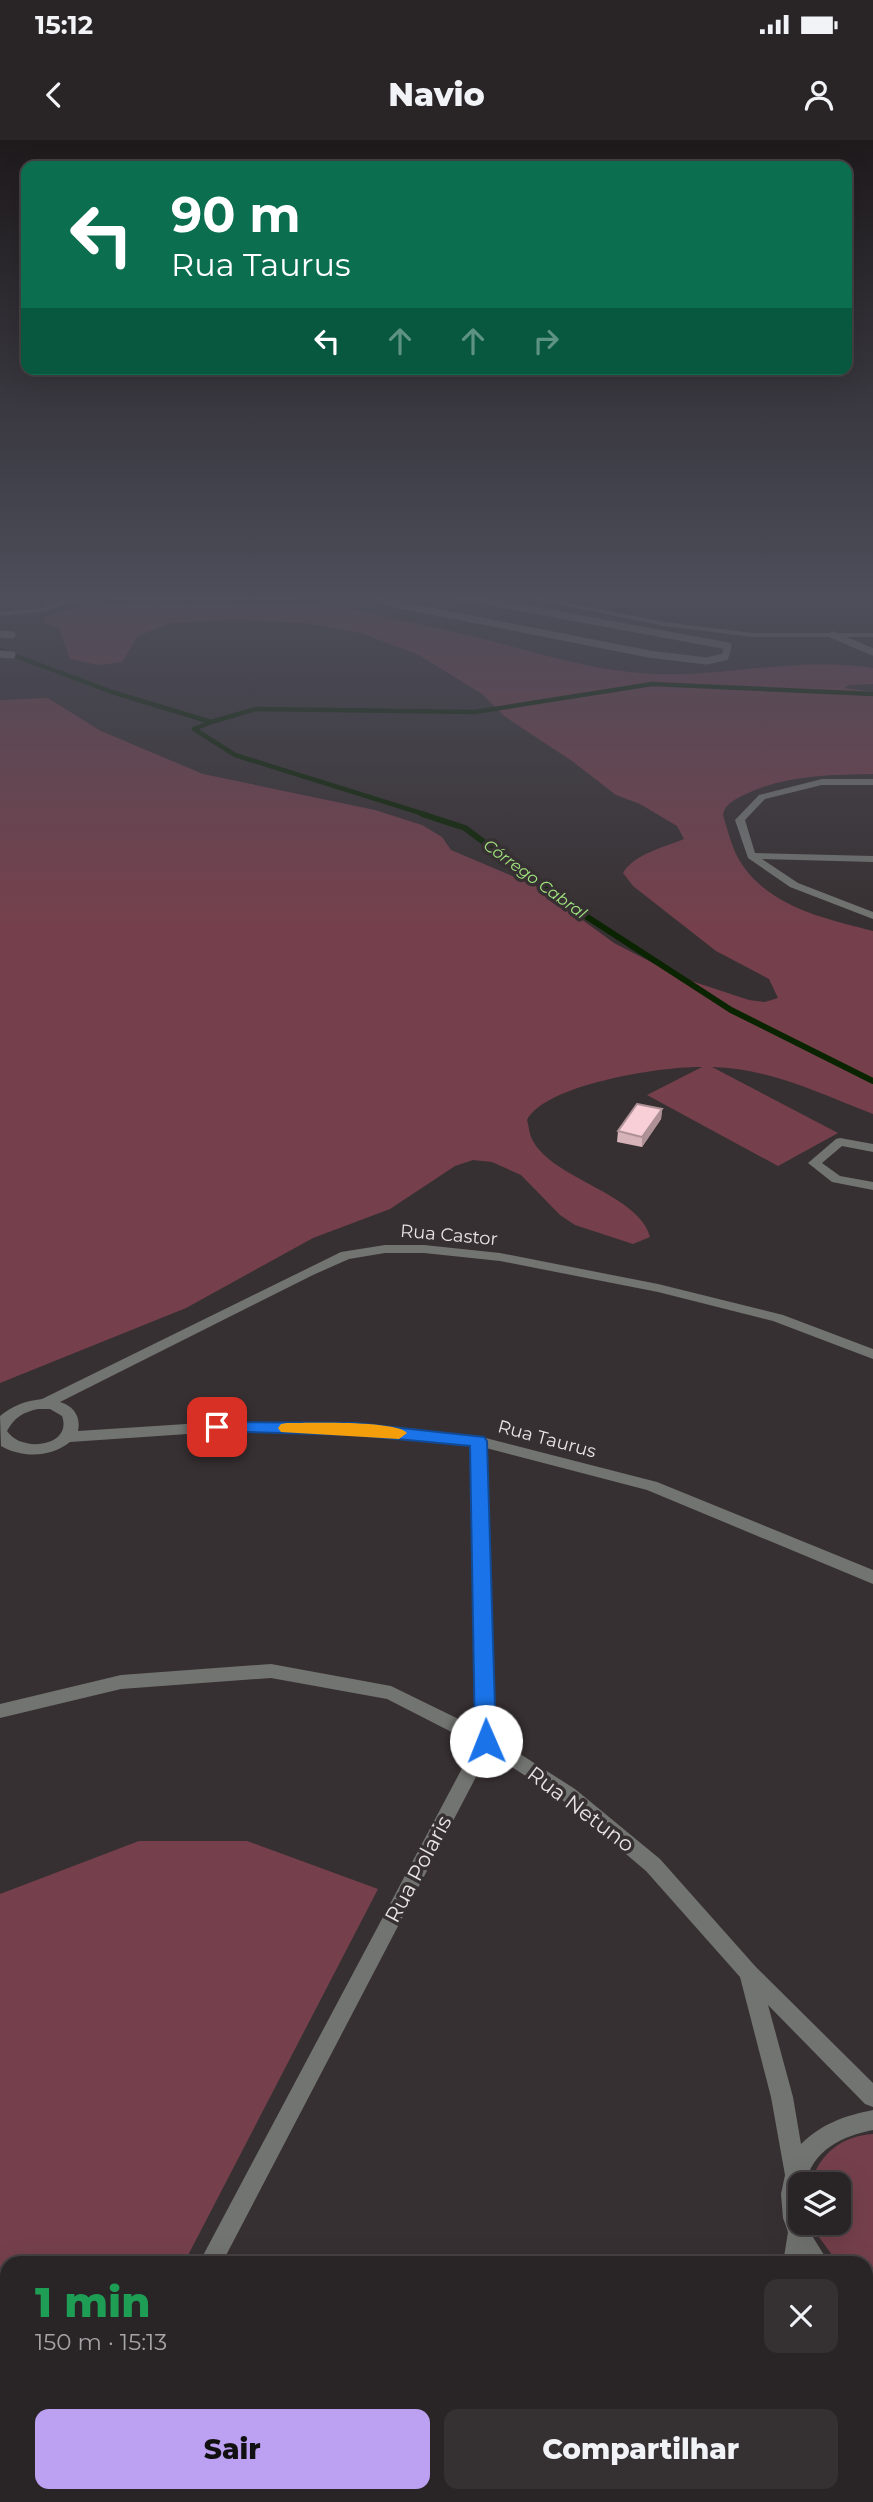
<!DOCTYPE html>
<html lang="pt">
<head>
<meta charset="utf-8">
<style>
  :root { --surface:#292426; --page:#353032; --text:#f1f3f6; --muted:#a5a4a7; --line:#454143; --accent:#bca0f2 }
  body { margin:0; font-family:Montserrat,sans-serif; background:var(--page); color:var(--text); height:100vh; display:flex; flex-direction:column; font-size:26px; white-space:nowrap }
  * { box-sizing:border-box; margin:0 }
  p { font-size:23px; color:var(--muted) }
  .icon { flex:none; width:38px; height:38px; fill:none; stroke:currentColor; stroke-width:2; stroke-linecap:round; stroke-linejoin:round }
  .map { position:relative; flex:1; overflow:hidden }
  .drawer { position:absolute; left:0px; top:2116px; width:873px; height:247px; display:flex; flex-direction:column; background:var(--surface); border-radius:21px 21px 0 0; box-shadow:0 7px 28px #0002,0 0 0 2px var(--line) }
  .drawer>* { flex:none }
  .banner { position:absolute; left:21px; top:21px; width:831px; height:214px; border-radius:14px; box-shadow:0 7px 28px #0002,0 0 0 2px var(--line); background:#0b6e4f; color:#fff; overflow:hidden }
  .tools { position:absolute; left:788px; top:2032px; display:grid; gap:14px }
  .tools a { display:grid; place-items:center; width:63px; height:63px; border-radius:14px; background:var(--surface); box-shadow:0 7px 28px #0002,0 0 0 2px var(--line); font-size:35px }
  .pin { position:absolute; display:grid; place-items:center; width:60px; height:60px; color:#fff; margin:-30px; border-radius:14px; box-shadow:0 4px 10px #0006 }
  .me { position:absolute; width:77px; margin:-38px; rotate:359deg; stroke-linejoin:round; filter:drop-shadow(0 0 5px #0008) }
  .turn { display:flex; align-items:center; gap:24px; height:147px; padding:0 35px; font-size:32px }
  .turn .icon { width:91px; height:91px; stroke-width:2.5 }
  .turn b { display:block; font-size:49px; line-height:60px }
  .lanes { display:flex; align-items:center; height:66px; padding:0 35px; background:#0003; justify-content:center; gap:35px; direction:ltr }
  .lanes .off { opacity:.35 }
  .round { display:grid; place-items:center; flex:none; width:74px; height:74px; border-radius:14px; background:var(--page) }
  .headline { display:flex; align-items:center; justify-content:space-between; height:119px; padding:0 35px }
  h1 { font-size:42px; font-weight:800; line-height:52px; color:#1e9e55 }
  .primary-button { display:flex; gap:14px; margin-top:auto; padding:14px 35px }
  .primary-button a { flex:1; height:80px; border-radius:14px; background:var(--accent); color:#111; font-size:28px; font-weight:800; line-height:80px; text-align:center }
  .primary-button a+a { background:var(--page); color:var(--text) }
  .status { display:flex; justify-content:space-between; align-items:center; height:49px; padding:0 35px; background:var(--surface); direction:ltr }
  .status svg { height:19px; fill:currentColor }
  header { display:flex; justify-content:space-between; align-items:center; height:91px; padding:0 35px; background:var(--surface); font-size:32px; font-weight:800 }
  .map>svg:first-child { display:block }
  .green { fill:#75404c }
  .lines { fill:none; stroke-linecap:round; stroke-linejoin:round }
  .stream-far1 { stroke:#0a2300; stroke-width:4.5 }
  .stream { stroke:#0a2300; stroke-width:6 }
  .service { stroke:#727471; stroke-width:7 }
  .minor { fill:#727471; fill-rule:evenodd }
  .wall { fill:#d6b2b9 }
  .shaded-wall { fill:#ae9196 }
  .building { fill:#f9cfd7; stroke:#ae9196; stroke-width:2 }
  .route { fill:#1a73e8; stroke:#114b97; stroke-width:2 }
  .slow { fill:#f59e0b }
  .labels { text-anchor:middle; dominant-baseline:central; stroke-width:7; stroke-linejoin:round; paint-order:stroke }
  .far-water-label { font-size:16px; font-style:italic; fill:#a1e67f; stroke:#373032 }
  .street-label { font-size:18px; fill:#e8e3e4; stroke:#373032 }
  .near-street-label { font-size:21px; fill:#e8e3e4; stroke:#373032 }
</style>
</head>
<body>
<div class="status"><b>15:12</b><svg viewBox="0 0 49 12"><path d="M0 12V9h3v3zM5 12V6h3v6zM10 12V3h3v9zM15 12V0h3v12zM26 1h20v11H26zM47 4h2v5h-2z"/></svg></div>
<header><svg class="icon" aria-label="back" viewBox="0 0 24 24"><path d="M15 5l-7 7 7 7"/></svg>Navio<svg class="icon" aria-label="person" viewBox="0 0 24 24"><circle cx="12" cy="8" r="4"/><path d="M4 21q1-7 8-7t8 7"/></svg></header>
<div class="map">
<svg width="873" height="2362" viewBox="0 0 873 2362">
  <rect width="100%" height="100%" fill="#373032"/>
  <!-- green -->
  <path class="green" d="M156,461L343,466C394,480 447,489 499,503C555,518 602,532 660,534C732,536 802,516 873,528V544L849,545L844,548L873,552V634C828,635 787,635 746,654C736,659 725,663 723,675C727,688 731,704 737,716C764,766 823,778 873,791V974C818,953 773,929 712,927L838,993L778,1026L647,955L702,927C664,926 545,944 527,980C529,986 529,995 533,1001C553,1039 639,1054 650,1097L633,1104L575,1085L560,1075L521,1035L492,1022L473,1020L455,1026L390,1069L313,1098L186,1168L0,1243V560L48,558L101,591L203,634L375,670L422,685L442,697L451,710L536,746L614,803L682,838L749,860L765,862L778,858L769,839L716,811L633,746L623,733C634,714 665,707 684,699L677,686L640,664L616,655L572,621L504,576L482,554L419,515L361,493L306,483L233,480L171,483L138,496L122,522L99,525L70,519L59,488L43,483L44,478L72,468Z
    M139,1701H247L378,1749L184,2123H7V2235L0,2210V1754Z
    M873,1994V2145L866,2142V2123H838L816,2093L813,2083L838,2082V2044H810C820,2014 841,1996 873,1994Z"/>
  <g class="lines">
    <!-- stream-far1 -->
    <path class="stream-far1" d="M0,510L112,552L211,582L194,589L235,615L427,675
      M211,582L256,569L475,572L652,544L873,554"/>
    <!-- stream -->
    <path class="stream" d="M422,674L465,688L561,760L731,870L873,941"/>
    <!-- service -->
    <path class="service" d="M114,456H301
      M378,456L386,462L649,514L706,521L725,517L728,506L457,456
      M0,494L12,495
      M833,495L873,512
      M0,514L12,515"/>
    <!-- minor -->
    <path class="minor" d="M76,456H87L41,472L0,476V472L40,468Z
      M520,456H534L664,482L752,493H873V497H752L664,486Z
      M822,639H873V645H822L765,659L745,680L755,713L873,716V722L762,719L798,743L873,772V779L790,747L748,718L735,680L759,655Z
      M840,998L873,1004V1012L842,1006L822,1023L840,1036L873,1042V1050L832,1042L808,1023L836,999Z
      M385,1105H424L500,1113L658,1144L783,1175L873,1209V1219L773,1181L658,1152L500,1121L424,1113H385L349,1119L313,1135L60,1262C74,1266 81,1277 78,1291L217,1282L355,1284L478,1296L657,1342L873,1430V1444L647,1350L486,1308L495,1598L575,1649L660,1719L755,1826L873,1943V1967L865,1964L768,1865L793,1957L801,2004C823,1983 844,1976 873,1970V1990C842,1996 813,2010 805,2044H800V2082H807L811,2094L829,2123H783L788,2092L783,2078L781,2054L785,2035L771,1957L740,1837L646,1731L561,1659L489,1612L222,2123H199L475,1604L387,1559L271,1538L121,1549L0,1578V1564L121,1535L271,1524L391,1546L477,1588L471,1305L355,1294L217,1292L70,1302C50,1318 22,1318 1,1306L0,1276C12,1266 25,1261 42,1259L341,1112ZM38,1269H50L62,1276C73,1307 21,1313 7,1291C14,1278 23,1272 38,1269Z
      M866,2148L873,2149V2173L866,2171Z
      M873,2197V2229L866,2232V2200Z
      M0,2310L7,2313V2347L0,2344Z
      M7,2352V2356H32L35,2362H8L6,2356Z
      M73,2356H99L97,2362H70Z
      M737,2356H761L760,2362H734Z
      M802,2356H826V2362H800Z"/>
  </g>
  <!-- wall -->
  <path class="wall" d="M662,969L661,979L642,1007L617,1002L618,991Z"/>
  <!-- shaded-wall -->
  <path class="shaded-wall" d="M662,969L661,979L642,1007V997Z"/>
  <!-- building -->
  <path class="building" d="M637,964L662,969L642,997L618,991Z"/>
  <!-- sky -->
  <linearGradient id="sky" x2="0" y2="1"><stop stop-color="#1e1a1c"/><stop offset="0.58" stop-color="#4d4e5a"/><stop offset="1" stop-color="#4d4e5a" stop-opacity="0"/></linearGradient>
  <rect width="873" height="787" fill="url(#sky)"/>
  <!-- route -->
  <path class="route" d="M217,1282L355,1283L484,1297L487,1301L496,1601L493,1607L486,1609L478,1607L475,1601L470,1306L355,1295L211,1291L208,1287Z"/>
  <!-- slow -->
  <path class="slow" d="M287,1283C307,1283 397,1280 407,1293L399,1299L281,1292L278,1288L281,1284Z"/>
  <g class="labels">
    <!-- far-water labels -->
    <g class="far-water-label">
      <text transform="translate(535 739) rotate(36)">Córrego Cabral</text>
    </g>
    <!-- street labels -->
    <g class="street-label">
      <text transform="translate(449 1095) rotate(5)">Rua Castor</text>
      <text transform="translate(547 1299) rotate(15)">Rua Taurus</text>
    </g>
    <!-- near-street labels -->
    <g class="near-street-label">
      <text transform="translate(581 1669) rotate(37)">Rua Netuno</text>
      <text transform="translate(418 1729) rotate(-62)">Rua Polaris</text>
    </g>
  </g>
</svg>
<div class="tools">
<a><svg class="icon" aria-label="layers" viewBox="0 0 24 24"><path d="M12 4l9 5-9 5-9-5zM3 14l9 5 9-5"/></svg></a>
</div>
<div class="pin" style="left:217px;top:1287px;background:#d93025"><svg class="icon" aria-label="arrive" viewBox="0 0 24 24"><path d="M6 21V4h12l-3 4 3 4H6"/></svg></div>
<svg class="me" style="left:486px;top:1601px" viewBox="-20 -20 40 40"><circle r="19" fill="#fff"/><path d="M0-13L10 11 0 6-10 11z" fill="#1a73e8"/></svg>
<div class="banner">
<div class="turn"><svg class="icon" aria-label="left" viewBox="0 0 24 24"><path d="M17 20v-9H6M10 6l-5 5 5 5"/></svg><div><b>90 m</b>Rua Taurus</div></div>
<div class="lanes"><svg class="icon" aria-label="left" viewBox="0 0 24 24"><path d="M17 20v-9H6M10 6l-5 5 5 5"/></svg><svg class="icon off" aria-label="ahead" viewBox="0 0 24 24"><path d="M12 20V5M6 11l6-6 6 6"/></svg><svg class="icon off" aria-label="ahead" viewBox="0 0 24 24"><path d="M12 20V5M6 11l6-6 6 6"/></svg><svg class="icon off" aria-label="right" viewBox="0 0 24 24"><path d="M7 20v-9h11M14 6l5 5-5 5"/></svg></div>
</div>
<section class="drawer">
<div class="headline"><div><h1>1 min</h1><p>150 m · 15:13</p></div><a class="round"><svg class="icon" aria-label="close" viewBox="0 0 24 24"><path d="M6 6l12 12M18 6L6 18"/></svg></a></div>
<div class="primary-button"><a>Sair</a><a>Compartilhar</a></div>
</section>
</div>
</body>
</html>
